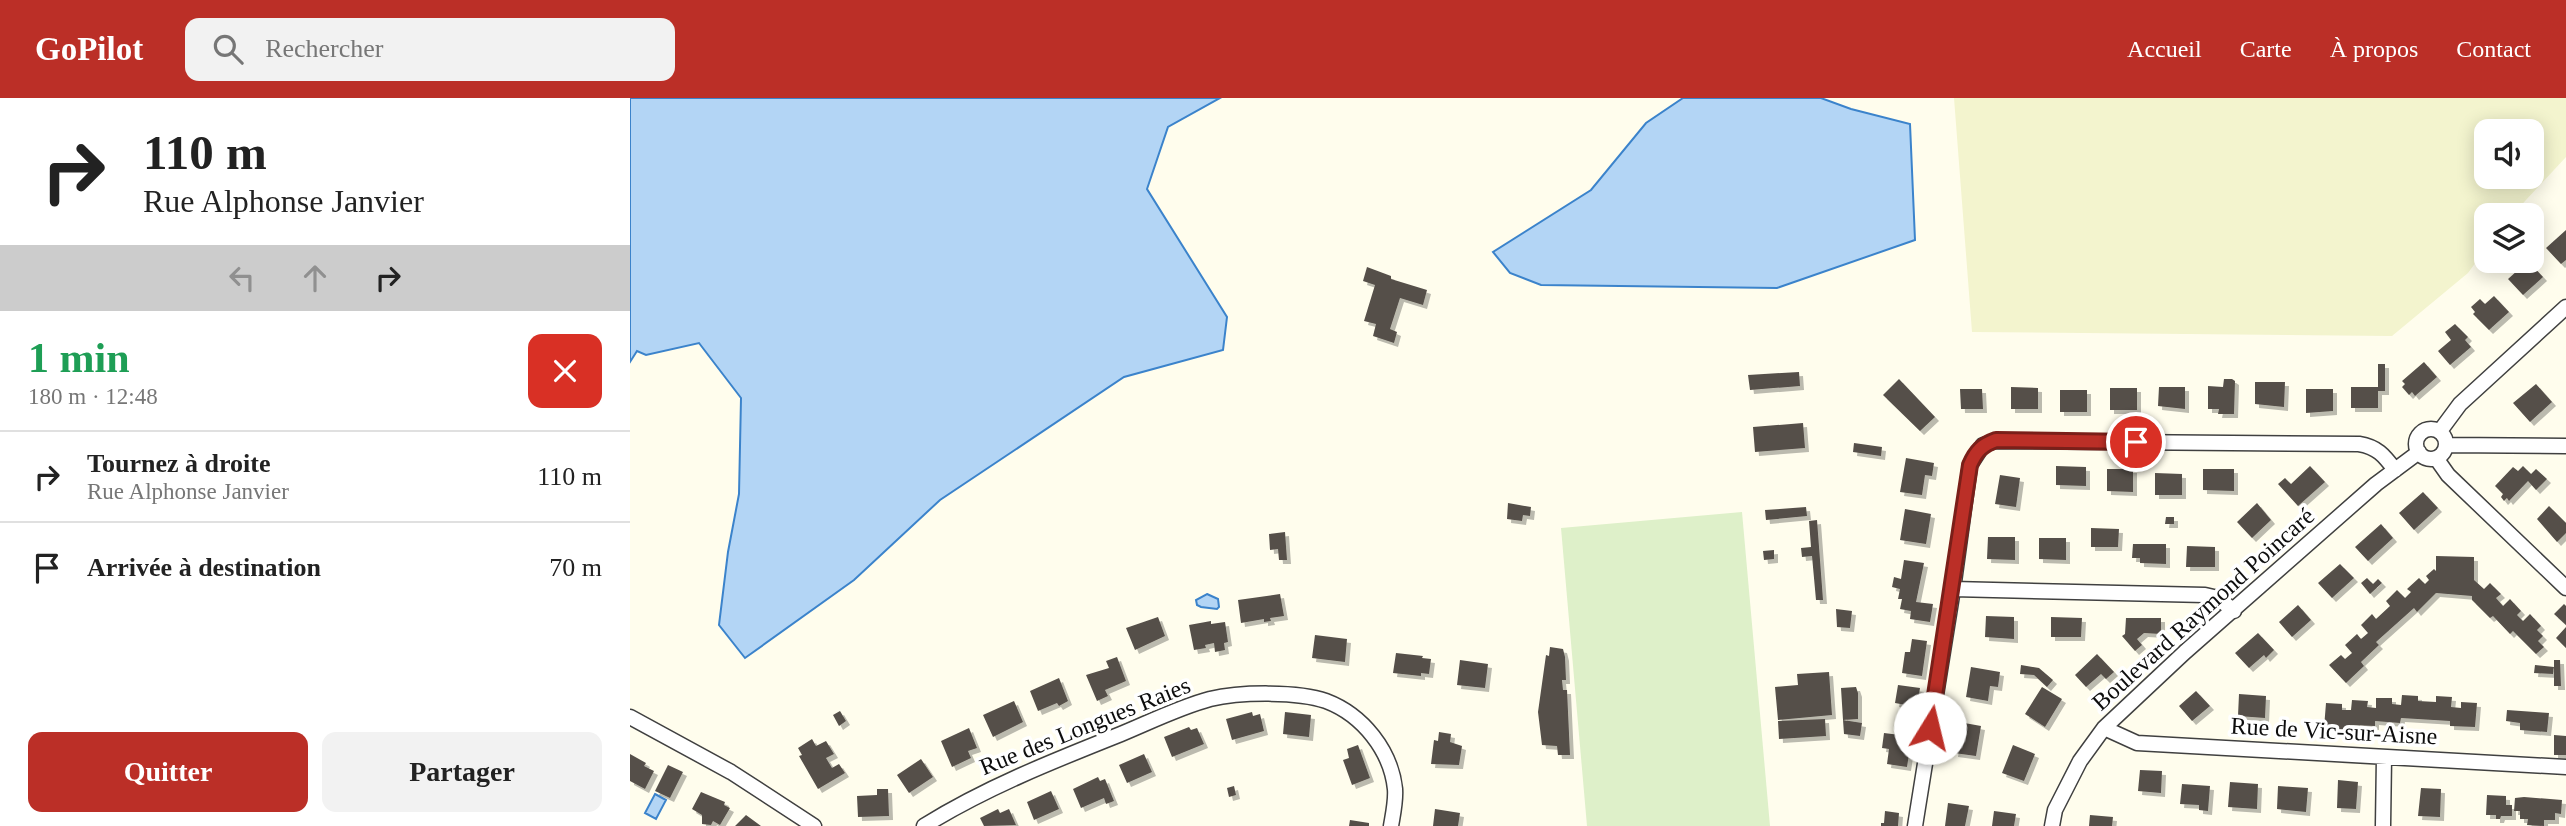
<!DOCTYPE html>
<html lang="fr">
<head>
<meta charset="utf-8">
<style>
  :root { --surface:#fff; --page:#f2f2f2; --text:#222; --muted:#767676; --line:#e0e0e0; --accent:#bb2f27 }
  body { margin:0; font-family:Georgia,serif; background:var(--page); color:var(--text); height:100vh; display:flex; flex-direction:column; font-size:26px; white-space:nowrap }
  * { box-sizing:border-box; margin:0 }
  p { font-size:23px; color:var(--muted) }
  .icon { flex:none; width:38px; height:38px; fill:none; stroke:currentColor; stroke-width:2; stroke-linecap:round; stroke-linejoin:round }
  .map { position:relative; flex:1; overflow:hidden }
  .sheet { display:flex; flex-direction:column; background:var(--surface); width:630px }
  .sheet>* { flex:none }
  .top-card { background:#fff; color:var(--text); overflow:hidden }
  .controls { position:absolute; left:1844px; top:21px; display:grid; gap:14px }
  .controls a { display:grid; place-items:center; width:70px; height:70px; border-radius:14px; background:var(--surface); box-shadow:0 4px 18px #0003; font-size:35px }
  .pin { position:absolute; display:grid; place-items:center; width:60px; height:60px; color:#fff; margin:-30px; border:4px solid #fff; border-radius:50%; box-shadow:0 2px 7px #0007 }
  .me { position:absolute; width:77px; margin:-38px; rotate:9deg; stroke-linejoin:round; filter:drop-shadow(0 0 5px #0008) }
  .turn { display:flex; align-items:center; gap:24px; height:147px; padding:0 28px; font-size:32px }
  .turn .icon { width:91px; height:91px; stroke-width:2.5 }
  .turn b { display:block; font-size:49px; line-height:60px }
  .lanes { display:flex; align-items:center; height:66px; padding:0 28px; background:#0003; justify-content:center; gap:35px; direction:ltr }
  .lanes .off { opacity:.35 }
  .round { display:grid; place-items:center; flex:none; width:74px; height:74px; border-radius:14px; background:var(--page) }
  .overview { display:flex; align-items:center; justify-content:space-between; height:119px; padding:0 28px }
  h1 { font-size:42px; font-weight:600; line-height:52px; color:#1e9e55 }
  .button { display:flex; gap:14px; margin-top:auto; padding:14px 28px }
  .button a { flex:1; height:80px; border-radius:14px; background:var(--accent); color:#fff; font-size:28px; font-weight:600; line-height:80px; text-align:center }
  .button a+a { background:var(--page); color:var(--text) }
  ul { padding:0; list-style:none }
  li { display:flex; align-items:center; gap:21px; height:91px; padding:0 28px; border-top:2px solid var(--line) }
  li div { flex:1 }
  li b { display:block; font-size:26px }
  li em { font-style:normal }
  header { display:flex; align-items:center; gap:42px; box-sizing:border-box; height:98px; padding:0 35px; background:var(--accent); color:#fff }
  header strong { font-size:33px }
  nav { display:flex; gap:38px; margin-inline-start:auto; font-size:24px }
  .search { width:490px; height:63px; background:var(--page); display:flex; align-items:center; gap:18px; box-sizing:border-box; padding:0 24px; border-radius:14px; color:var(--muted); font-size:26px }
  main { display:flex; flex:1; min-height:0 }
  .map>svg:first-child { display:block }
  .farmland { fill:#f3f4ce; fill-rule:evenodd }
  .pitch { fill:#def0c9 }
  .water { fill:#b3d5f5; stroke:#3b83cb; stroke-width:2 }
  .building { fill:#554f49; filter:url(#shadow) }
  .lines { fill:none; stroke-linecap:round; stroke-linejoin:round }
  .street-casing { stroke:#404040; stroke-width:17 }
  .street { stroke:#fff; stroke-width:14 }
  .route-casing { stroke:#7a1f19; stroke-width:18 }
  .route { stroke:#bb2f27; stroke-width:12 }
  .labels { text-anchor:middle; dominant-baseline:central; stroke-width:7; stroke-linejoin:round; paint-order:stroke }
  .street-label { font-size:24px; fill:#0d0d0d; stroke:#fff }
</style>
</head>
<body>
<header>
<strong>GoPilot</strong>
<div class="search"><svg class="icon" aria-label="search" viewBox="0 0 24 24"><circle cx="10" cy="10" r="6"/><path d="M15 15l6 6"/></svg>Rechercher</div>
<nav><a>Accueil</a><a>Carte</a><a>À propos</a><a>Contact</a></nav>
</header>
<main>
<section class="sheet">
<div class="top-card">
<div class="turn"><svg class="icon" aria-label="right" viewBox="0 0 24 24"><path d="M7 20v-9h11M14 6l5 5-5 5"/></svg><div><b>110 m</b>Rue Alphonse Janvier</div></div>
<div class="lanes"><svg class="icon off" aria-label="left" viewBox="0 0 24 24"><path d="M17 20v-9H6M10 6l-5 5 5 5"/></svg><svg class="icon off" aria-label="ahead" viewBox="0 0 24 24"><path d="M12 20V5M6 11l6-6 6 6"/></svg><svg class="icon" aria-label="right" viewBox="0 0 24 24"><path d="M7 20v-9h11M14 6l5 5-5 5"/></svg></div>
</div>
<div class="overview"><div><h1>1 min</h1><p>180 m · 12:48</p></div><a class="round" style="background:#d93025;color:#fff"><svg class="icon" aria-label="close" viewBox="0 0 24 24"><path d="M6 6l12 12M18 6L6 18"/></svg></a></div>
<ul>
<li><svg class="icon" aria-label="right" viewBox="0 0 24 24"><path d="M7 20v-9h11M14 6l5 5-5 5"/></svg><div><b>Tournez à droite</b><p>Rue Alphonse Janvier</p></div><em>110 m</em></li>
<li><svg class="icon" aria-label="arrive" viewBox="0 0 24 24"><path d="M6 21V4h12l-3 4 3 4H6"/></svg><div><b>Arrivée à destination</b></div><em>70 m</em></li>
</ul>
<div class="button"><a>Quitter</a><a>Partager</a></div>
</section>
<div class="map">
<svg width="1936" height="728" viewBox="0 0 1936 728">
  <defs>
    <filter id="shadow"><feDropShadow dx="4" dy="4" stdDeviation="0" flood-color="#0004"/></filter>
  </defs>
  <rect width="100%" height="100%" fill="#fffded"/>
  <!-- farmland -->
  <path class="farmland" d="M1324,0H1936V59L1882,117H1857V149L1838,175L1762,238L1342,234ZM1857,33H1902V79H1857Z"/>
  <!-- pitch -->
  <path class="pitch" d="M1112,414L1140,728H957L931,430Z"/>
  <!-- water -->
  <path class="water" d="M0,0H590L538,29L517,91L597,219L593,252L494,279L310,402L224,482L115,560L89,527L98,454L109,396L111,300L69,245L16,257L7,253L0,264Z
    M1053,0H1191L1221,11L1280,26L1285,142L1147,190L911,187L880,175L863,154L961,92L1016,25Z
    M577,496L588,501L589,509L587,511L571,509L567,507L566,502Z
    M25,696L36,702L26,721L15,715Z"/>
  <!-- building -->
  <path class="building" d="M1936,132V162L1931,166L1916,150Z
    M1898,163L1913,179L1893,197L1878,181Z
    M737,169L761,178V181L797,192L793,207L770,200L760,231L767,234L764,245L743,238L746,226L734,223L745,187L733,183Z
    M1864,198L1879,214L1859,232L1843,216L1845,214L1841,209L1850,201L1855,206Z
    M1825,226L1838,239L1835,242L1841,249L1820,267L1808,253L1821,242L1815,234Z
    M1794,264L1807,279L1785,298L1782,294L1779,297L1772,289L1775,286L1772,283Z
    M1748,266H1755V293H1748V310H1721V289H1748Z
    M1169,274L1170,288L1120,292L1118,277Z
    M1269,281L1305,319L1290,333L1253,297Z
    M1594,281H1602L1605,283L1604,316H1588L1589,311H1578V288L1593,289Z
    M1625,284H1655L1654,309L1625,306Z
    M1906,286L1922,304L1900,324L1883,305Z
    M1381,289L1408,290V311H1381Z
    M1529,289H1555V311L1528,308Z
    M1480,290H1507V312H1480Z
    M1330,291H1352L1353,311H1331Z
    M1676,291H1703V313L1676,315Z
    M1430,292H1457V314H1430Z
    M1173,325L1175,350L1125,354L1123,329Z
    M1224,345L1252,349L1251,358L1223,354Z
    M1276,360L1304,365L1302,378L1295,377L1292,397L1270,394Z
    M1426,368L1456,369V388L1426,387Z
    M1680,368L1695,384L1668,408L1648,386L1655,380L1661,386Z
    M1893,368L1901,376L1906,371L1917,381L1906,392L1898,383L1879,403L1877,400L1874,403L1871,399L1873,396L1865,388L1883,369L1888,373Z
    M1477,371H1503V394L1477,393Z
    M1573,371H1604V393L1573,392Z
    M1525,375L1552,376V397H1525Z
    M1370,377L1390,380L1386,409L1365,406Z
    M1793,394L1808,410L1784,432L1769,415Z
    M878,405L901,409L900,418L893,417L892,423L877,421Z
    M1627,405L1641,422L1622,440L1607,424Z
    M1919,408L1936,425V435L1927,444L1907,421Z
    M1176,409L1177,418L1136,422L1135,412Z
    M1275,411L1301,416L1296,446L1270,442Z
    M1536,419H1544V426H1535Z
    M1187,422L1193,502H1186L1182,458L1172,459L1171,450L1181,449L1179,423Z
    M1751,426L1763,440L1738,463L1725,449Z
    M1461,430L1489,431L1488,449H1461Z
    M655,434L657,462H649L648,451L640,452L639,436Z
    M1358,439H1385V462L1357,461Z
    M1409,440H1436V462L1409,461Z
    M1503,446H1536V466L1510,465V460H1502Z
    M1557,448L1585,449V469H1556Z
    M1144,452V461L1134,462L1133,453Z
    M1806,458L1844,459V482L1854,491L1860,485L1871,496L1866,500L1873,508L1880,501L1891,513L1887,517L1893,523L1900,516L1911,528L1907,532L1913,538L1908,543L1914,549L1906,556L1883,533L1880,536L1863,518L1860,520L1842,502V498L1806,495L1787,514L1784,510L1746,544L1749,547L1731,564L1734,568L1716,585L1699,567L1711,557L1715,561L1722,555L1715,547L1727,536L1731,541L1738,535L1731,527L1742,516L1746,521L1760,508L1756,503L1767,492L1775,500L1781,494L1777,491L1789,480L1795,486L1799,482L1796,478L1804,471L1806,473Z
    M1274,462L1294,465L1286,504L1303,506L1300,524L1280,521L1281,513L1270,511L1272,501H1268L1270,491L1262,489L1264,479L1271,481Z
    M1710,466L1724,480L1702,500L1688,485Z
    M1737,480L1743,486L1748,481L1752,485L1740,496L1731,485Z
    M650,496L654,518L640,520L641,523L634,524V521L611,525L608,502Z
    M1934,506L1936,508V527L1924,516Z
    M1668,507L1681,522L1662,539L1649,524Z
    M1206,511L1222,513L1220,530L1207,529Z
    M1356,518L1384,519V541L1355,539Z
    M528,519L535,538L505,552L496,530Z
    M1421,519L1452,520L1451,539H1421Z
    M1496,520H1531V536L1514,535L1507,541L1512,547L1505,553L1492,538L1495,536Z
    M581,523V526L595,524L598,544L594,545L595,552L585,554L584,545L575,547L576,550L564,552L559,527Z
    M1936,529V550L1926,540Z
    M1628,535L1644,552L1636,560L1634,557L1619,570L1605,555Z
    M685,537L717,541L715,564L682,560Z
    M1282,541L1297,543L1292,578L1272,575L1275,554H1280Z
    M920,549L933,551L935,559L936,582H932L933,592H937L940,657H928L927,648L912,647L908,614L916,557L919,558Z
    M766,555L793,558L792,560L801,561L799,576L791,575V578L763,575Z
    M1467,556L1484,574L1476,581L1471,576L1456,589L1445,577Z
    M487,559L496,583L475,592L478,598L467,603L456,577L479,570L476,563Z
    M830,562L858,566L855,590L827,587Z
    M1508,562L1513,567L1507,573L1502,567Z
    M1924,562H1930L1931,588H1924Z
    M1391,567L1409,570L1423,582L1417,589L1404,577L1390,576Z
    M1905,567L1924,569L1923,576L1904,575Z
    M1341,569L1370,574L1368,589L1360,588L1358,603L1336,599Z
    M1199,574L1202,617L1148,622L1145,589L1168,587L1167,576Z
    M429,580L438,603L429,608L427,605L408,613L400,593Z
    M1268,587L1290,590L1287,609L1265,605Z
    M1226,589L1228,595V621L1213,622L1232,625L1230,638L1214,636L1213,622L1211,590Z
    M1412,589L1432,601L1415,629L1395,616Z
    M1566,593L1580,608L1562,623L1549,608Z
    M1609,596L1636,598L1635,620L1608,618Z
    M1772,597L1788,598V603L1806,604V598L1822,599L1821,609L1831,610V604L1847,605L1845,629L1820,628V623L1771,620L1770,625L1745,623V628L1721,627L1720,632L1694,630L1696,605L1712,606V612H1721L1722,602L1738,603L1737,609L1746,610V600H1762V606L1771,607Z
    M384,603L393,624L363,639L353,617Z
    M1877,612L1919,615L1917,634L1890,632V625L1876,623Z
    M210,613L216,623L209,628L203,617Z
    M622,614L623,618L630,616L634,633L602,642L596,621Z
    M655,614L681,617L679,639L653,636Z
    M1195,621L1196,638L1149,641L1148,623Z
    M1329,624L1351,628L1346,658L1324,655Z
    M559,629L561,632L567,630L574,646L542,659L534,639Z
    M339,630L347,650L338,653L341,660L322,669L311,643Z
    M809,634L821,636L820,644L832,648L829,667L801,666L804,642L808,643Z
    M1254,635L1270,637V641L1281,643L1277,669L1257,666L1259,651L1252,650Z
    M1924,637L1936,638V657H1924Z
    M182,641L186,648L196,643L204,656L196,660L202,670L209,666L215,675L188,691L169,658L172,657L168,650Z
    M728,647L740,680L722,687L713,662L719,660L717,651Z
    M1383,647L1405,656L1394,683L1372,675Z
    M0,656L16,665L14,668L24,673L15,691L0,683Z
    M514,656L522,674L497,685L489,667Z
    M291,661L303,679L279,695L267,677Z
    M38,667L53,674L40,700L25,693Z
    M1510,672L1532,673L1531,695L1508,693Z
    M468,679L470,683L475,681L484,703L476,706L474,700L451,710L443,691Z
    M1708,682L1728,684L1726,711L1707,710Z
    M1600,684L1628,686L1627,711L1598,709Z
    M1552,686L1580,688L1578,713L1569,712V707L1550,706Z
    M604,688L606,697L599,699L597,690Z
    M1648,688L1678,690L1676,714L1647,711Z
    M1791,690L1811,691L1810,719L1788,718Z
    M247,691H258L259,718L228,719L227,698L247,697Z
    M421,693L429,711L404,722L397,704Z
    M71,694L95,704L94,707L100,710L90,727L83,723L81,727L72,726V717L62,711Z
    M1857,697L1876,698V707H1882V718H1871L1870,721H1866V717H1856Z
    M1894,699L1932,702L1931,716L1925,715V722H1914V728L1897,727L1898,721H1890V713H1884L1885,700Z
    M1318,705L1339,708L1335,728H1315Z
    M368,711L370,715L379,711L386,727L354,728L350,720Z
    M805,711L830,715L828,728H803Z
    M1255,713L1269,715L1268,728H1251V725H1254Z
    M1364,713L1386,716L1384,728H1362Z
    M116,717L131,728H105Z
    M1460,717L1483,719L1482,728H1459Z
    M720,722L739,725V728H719Z"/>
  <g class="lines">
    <defs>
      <path id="street" d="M1786 346a15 15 0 1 1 30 0a15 15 0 1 1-30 0Z
        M1810,333L1830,306L1936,209
        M1817,347L1936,348
        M1806,360L1818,377L1936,490
        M1323,491L1575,497L1588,500L1604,513
        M0,619L101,674L184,728
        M1474,630L1507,645L1936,669
        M294,728C355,690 423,663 491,636C520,624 550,609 580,601C609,594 668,593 696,603C733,617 761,653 765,691C766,703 763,716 761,728
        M1285,728L1323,491L1340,367L1353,347L1366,343L1729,346C1747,349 1754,357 1765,372
        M1422,728L1425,712L1450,663L1474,630L1555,554L1746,386L1789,354
        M1753,728L1754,659"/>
    </defs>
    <!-- street casing -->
    <use href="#street" class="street-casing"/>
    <!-- street -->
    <use href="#street" class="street"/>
  </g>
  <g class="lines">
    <defs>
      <path id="route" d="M1300,630L1340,367C1346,353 1352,347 1366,342L1506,344"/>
    </defs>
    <!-- route casing -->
    <use href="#route" class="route-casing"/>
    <!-- route -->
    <use href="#route" class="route"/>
  </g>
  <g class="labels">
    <!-- street labels -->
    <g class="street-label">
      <text transform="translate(1573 511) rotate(-42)">Boulevard Raymond Poincaré</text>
      <text transform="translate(455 628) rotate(-22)">Rue des Longues Raies</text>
      <text transform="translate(1704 633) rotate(3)">Rue de Vic-sur-Aisne</text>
    </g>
  </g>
</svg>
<div class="controls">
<a><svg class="icon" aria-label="sound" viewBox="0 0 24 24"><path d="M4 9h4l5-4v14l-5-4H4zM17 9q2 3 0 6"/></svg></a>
<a><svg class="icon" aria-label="layers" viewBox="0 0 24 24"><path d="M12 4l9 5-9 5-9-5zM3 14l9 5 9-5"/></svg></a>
</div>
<div class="pin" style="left:1506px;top:344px;background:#d93025"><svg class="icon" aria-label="arrive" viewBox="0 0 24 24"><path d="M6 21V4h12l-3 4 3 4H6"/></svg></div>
<svg class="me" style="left:1300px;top:630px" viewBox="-20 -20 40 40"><circle r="19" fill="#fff"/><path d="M0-13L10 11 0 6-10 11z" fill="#bb2f27"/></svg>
</div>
</main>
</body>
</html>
